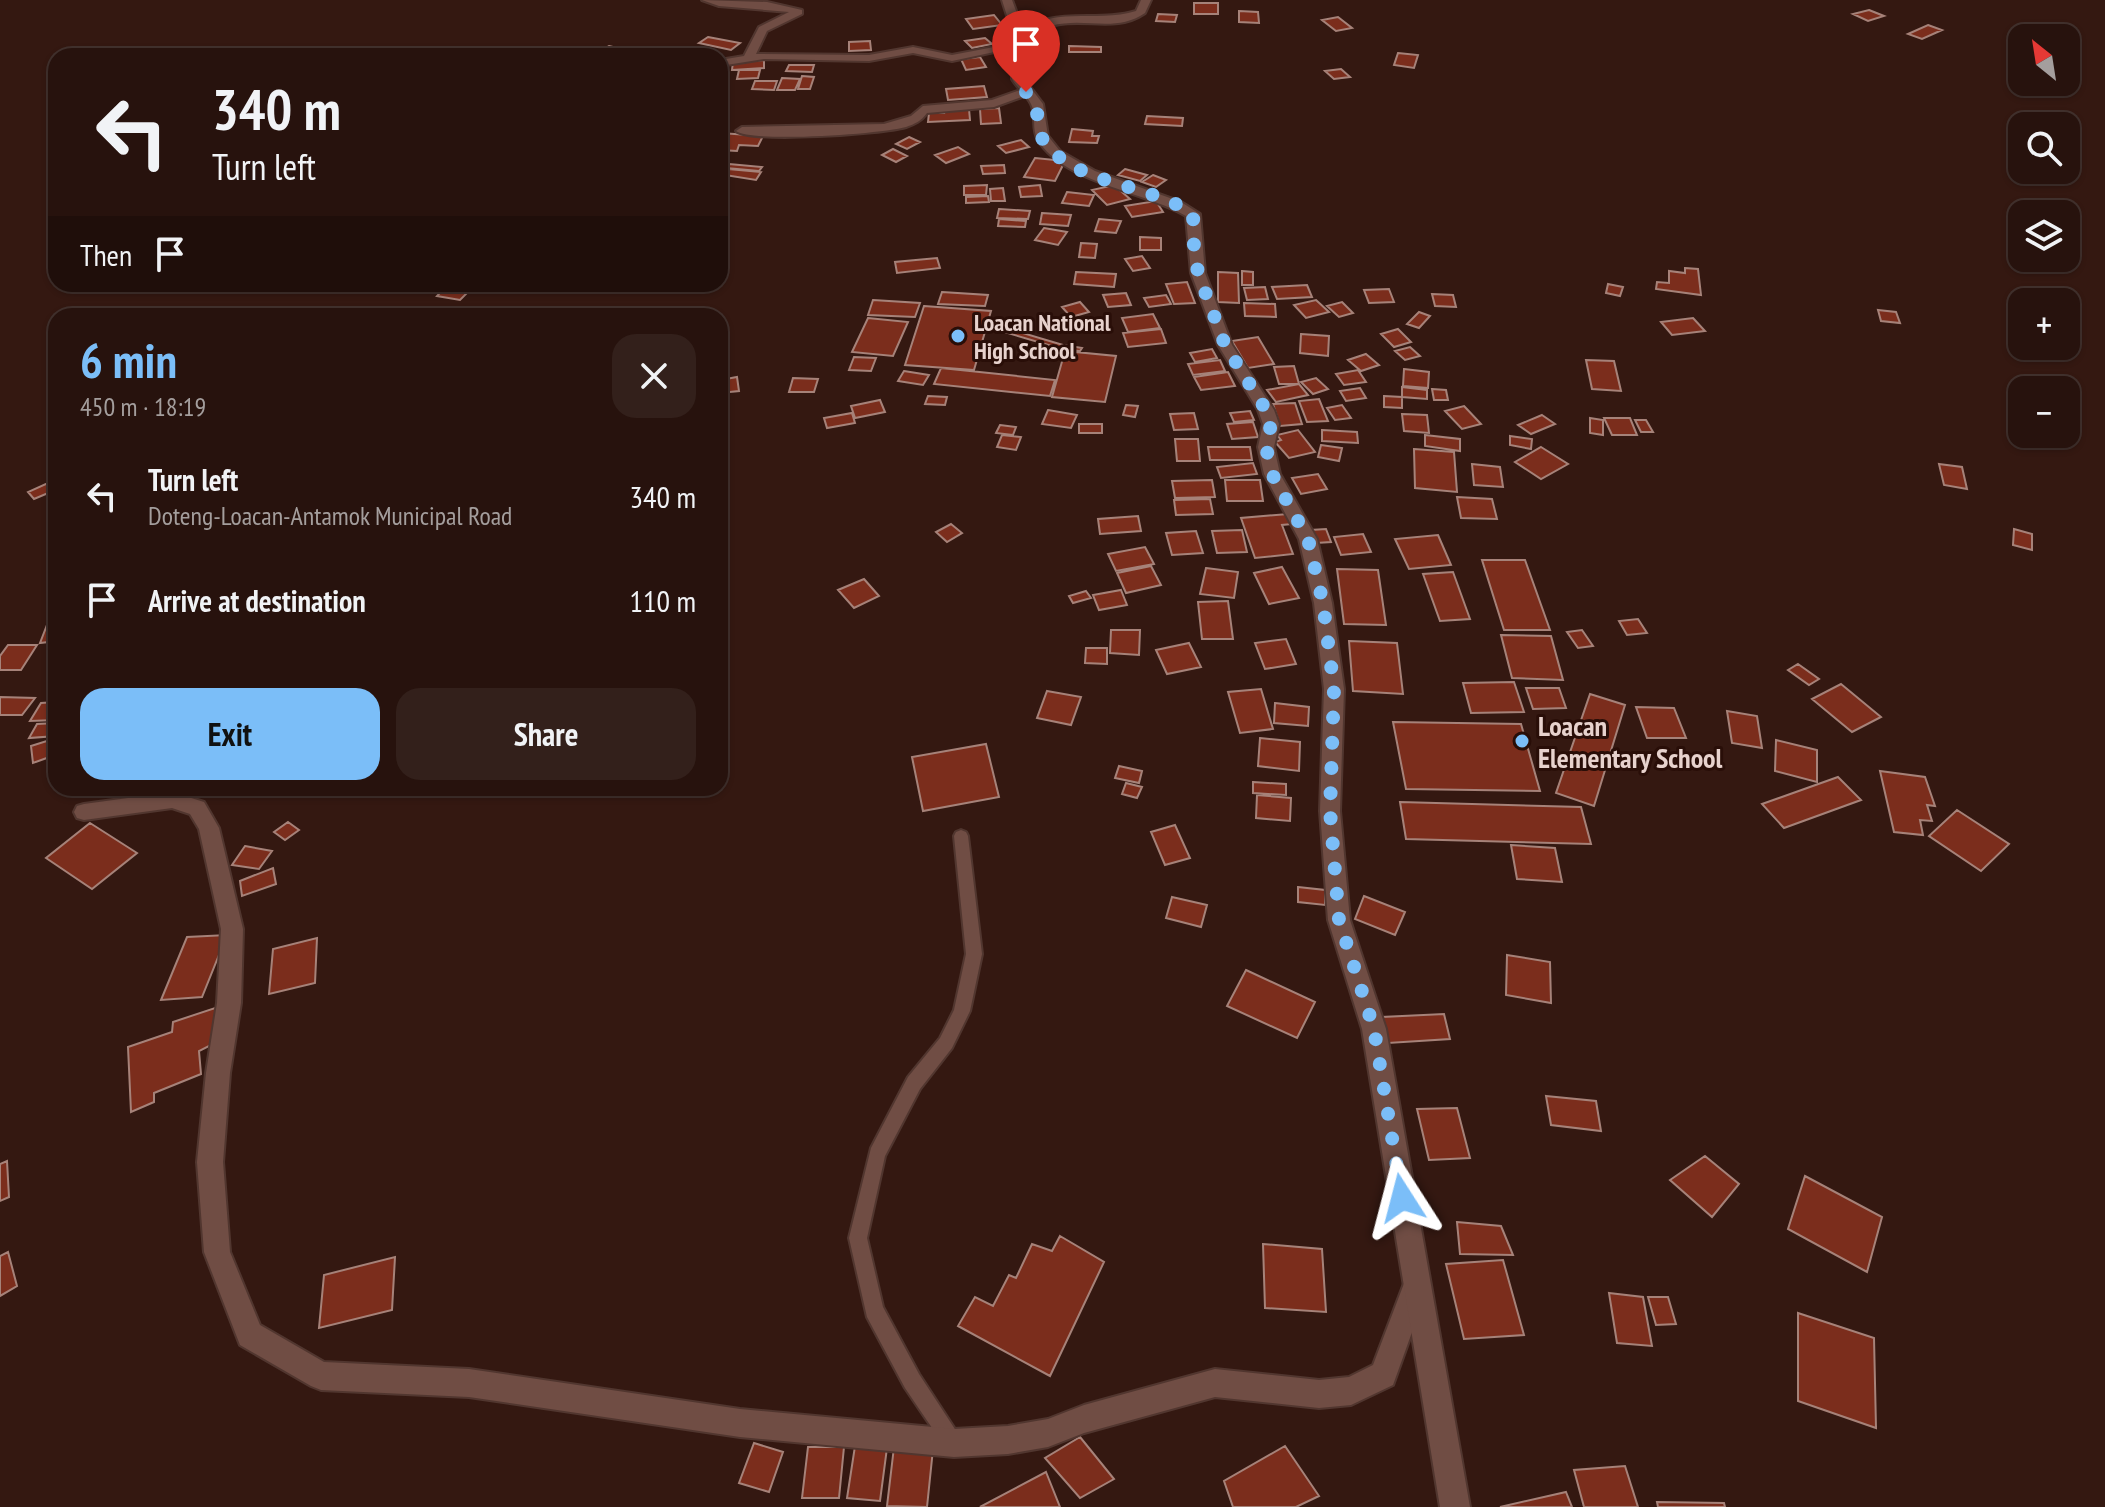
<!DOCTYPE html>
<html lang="en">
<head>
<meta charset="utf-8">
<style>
  :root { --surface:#27120d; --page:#33201b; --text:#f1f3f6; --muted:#a49e9d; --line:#43322e; --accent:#7bbef8 }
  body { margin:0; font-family:"PT Sans Narrow",sans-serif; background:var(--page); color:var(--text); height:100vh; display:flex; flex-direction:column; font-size:30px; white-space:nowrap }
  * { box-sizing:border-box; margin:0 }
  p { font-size:26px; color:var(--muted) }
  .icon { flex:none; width:44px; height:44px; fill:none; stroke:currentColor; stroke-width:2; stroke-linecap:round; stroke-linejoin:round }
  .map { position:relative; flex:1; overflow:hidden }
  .drawer { position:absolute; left:48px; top:308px; width:680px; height:488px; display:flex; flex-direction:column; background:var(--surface); border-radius:24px; box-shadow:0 2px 6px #0004,0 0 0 2px var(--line) }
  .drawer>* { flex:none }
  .banner { position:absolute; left:48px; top:48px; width:680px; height:244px; border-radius:24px; box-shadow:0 2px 6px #0004,0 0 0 2px var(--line); background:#27120d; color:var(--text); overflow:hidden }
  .needle { width:52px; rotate:330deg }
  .fabs { position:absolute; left:2008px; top:24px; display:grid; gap:16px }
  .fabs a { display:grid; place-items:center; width:72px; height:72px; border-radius:16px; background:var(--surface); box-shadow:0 2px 6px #0004,0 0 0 2px var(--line); font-size:40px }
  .pin { position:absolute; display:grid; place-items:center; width:68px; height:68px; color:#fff; margin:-82px -34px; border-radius:50% 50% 50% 0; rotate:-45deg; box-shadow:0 0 8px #0007 }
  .pin .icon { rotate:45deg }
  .me { position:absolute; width:88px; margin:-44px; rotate:351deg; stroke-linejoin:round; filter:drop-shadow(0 0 6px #0008) }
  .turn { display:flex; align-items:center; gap:28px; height:168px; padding:0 32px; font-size:36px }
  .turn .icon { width:104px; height:104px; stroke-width:2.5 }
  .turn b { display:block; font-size:56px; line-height:68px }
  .then { display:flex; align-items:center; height:76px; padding:0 32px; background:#0003; gap:16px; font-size:30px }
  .round { display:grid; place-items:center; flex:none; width:84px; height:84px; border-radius:24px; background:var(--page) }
  .head { display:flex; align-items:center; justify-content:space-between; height:136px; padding:0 32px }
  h1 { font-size:48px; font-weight:600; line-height:60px; color:var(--accent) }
  .button { display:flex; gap:16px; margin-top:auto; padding:16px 32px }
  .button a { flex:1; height:92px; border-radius:24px; background:var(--accent); color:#111; font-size:32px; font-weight:600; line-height:92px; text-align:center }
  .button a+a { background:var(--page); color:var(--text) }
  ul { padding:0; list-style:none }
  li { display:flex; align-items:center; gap:24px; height:104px; padding:0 32px }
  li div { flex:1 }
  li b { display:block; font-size:30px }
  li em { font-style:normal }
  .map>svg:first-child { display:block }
  .building { fill:#7b2d1c; stroke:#a68279; stroke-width:2 }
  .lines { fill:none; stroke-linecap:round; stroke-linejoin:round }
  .service-casing { stroke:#51362f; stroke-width:4 }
  .minor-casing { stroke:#51362f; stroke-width:4 }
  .tertiary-casing { stroke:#51362f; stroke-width:4 }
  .service { fill:#704d44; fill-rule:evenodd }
  .minor { fill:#704d44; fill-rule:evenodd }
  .tertiary { fill:#704d44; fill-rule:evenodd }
  .route { stroke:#7bbef8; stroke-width:14; stroke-dasharray:0 25.2 }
  .poi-dot { fill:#7bbef8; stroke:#290e08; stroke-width:3 }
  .labels { text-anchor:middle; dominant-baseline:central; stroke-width:6; stroke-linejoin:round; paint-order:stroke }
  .far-poi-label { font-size:24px; font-weight:bold; fill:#e7d2cd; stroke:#290e08; text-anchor:start }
  .poi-label { font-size:28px; font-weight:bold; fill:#e7d2cd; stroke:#290e08; text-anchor:start }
</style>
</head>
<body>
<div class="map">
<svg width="2105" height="1507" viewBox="0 0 2105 1507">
  <rect width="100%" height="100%" fill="#341811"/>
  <!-- building -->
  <path class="building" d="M1194,3H1218V14H1194Z
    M1869,10L1884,16L1868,21L1853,14Z
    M1239,11L1258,12L1259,23L1239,22Z
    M1158,14L1177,15L1175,22L1156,21Z
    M994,15L1002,25L973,29L966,19Z
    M1338,17L1352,28L1336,31L1322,20Z
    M1928,25L1942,30L1922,39L1908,34Z
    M708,37L740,43L731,50L699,43Z
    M985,38L992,44L972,48L965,41Z
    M870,41L871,50L849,51V42Z
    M609,46L633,52L626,56L597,53Z
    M1069,46L1101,47V52H1069Z
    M1398,53L1418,55L1414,68L1394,65Z
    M980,57L986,67L966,70L961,59Z
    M764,60V68L732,70L733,62Z
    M789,65H814L812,72L786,71Z
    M1341,69L1350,77L1334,79L1325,71Z
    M739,70H760L758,78L737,79Z
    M802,76L814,77L810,89H798Z
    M782,78L800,79L795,90H777Z
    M755,81H777L774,90L752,89Z
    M984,86L987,97L948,100L946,89Z
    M999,108L1001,123L981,124L980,109Z
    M943,109H969L970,120L928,122L929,113H944Z
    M1147,116L1183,118L1182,126L1145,124Z
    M1072,129L1093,131L1092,136H1099L1097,143L1069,142Z
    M720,133L763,136L758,146L739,145L737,151L720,150Z
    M909,137L920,142L907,149L896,144Z
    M1021,140L1029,147L1006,153L998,146Z
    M958,147L969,154L946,163L935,155Z
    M893,149L907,156L896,162L882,155Z
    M1035,158L1065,161L1055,181L1024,177Z
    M729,164L762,167L759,171L726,168Z
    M1004,165L1005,173L983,174L981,166Z
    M728,169L761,172L756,180L725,175Z
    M1125,169L1147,175L1140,181L1118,175Z
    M1153,175L1166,180L1156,187L1142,182Z
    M987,185L986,195H964V186Z
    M1040,185L1042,196L1021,197L1019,187Z
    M1114,185L1130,199L1107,205L1092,190Z
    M1003,188L1005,201H991L990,189Z
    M1067,192L1094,195L1089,206L1062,203Z
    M988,196L989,202L966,203V197Z
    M1156,201L1163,212L1132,217L1125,206Z
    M999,209L1030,211L1028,219L997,218Z
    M1042,213L1071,215L1068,226L1040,224Z
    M999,219L1026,221L1025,227L998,226Z
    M1099,219L1121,221L1116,233L1095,231Z
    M1044,228L1067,232L1058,245L1035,240Z
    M1140,237L1161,238V250H1140Z
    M1081,243L1097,244L1095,258L1079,257Z
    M1142,256L1150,268L1133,271L1125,259Z
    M937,258L940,268L897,273L895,262Z
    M1685,268L1698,269L1701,295L1656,289L1657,282L1669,283V271L1685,273Z
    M1242,271L1253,272V285H1242Z
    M1076,272L1116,274L1114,287L1074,284Z
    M1218,272L1238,273L1239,303L1218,302Z
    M1187,282L1195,303L1174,304L1166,284Z
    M448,284H454L473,287L460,300L437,296Z
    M1608,284L1623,287L1620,296L1606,293Z
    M1307,285L1312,297L1277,299L1272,287Z
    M1265,287L1268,299L1247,300L1244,288Z
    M1389,289L1394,302L1369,303L1364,290Z
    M942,292L988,295L985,306L938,304Z
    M1126,293L1131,305L1108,307L1103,295Z
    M1432,294L1453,295L1456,307L1435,306Z
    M1166,295L1171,304L1149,307L1144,298Z
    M873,300L920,303L915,317L868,315Z
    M1316,300L1329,312L1306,318L1294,305Z
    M1080,302L1089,312L1071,317L1062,307Z
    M1342,302L1353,313L1339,317L1327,306Z
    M1244,303L1275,304L1276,317L1245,316Z
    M924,306L991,311L974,370L905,365Z
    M1878,310L1896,312L1900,323L1881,321Z
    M1419,312L1430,316L1419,328L1407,324Z
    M1153,314L1160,328L1128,332L1122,318Z
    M868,318L908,322L893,356L852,352Z
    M1693,318L1705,331L1672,335L1661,322Z
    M999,326L1063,345L1082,348L1080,351L1062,349L994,329Z
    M1161,329L1166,343L1128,347L1123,333Z
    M1398,329L1411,342L1394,347L1381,334Z
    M1301,334L1329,336L1328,356L1300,353Z
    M1258,337L1274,364L1248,368L1232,341Z
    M1410,347L1420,356L1405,360L1395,351Z
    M1212,349L1217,358L1195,362L1190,353Z
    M1065,351L1116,356L1105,402L1052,397Z
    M1366,354L1379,365L1361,371L1348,360Z
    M854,357L876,358L871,371L849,370Z
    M1220,360L1225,371L1193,375L1188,364Z
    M1586,360L1614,361L1621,391L1592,389Z
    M1294,366L1299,384H1279L1274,367Z
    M941,368L1055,380L1050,396L934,384Z
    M1404,369L1429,372L1428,388L1403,386Z
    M1358,370L1366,382L1344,385L1336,374Z
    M904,371L929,375L923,385L898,381Z
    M1228,372L1235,386L1201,390L1194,377Z
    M737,377L739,391L720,393V380Z
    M793,378L818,379L814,392H789Z
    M1316,378L1328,389L1313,394L1301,382Z
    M1299,384L1308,395L1276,402L1267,390Z
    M1402,387L1427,390V399L1402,397Z
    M1360,388L1366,398L1346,401L1340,391Z
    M1432,389L1446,390L1448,400H1434Z
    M928,396L947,397L945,405L925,404Z
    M1384,396L1402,397V408L1384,407Z
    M1319,399L1328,421L1307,422L1299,401Z
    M880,400L885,412L855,418L851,406Z
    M1295,403L1302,424L1280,426L1273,404Z
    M1126,405L1138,406L1135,417L1123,415Z
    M1342,405L1351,418L1335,420L1327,408Z
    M1464,406L1481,424L1462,429L1445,411Z
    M1048,410L1077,415L1071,428L1042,424Z
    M1250,411L1254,420L1234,422L1230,413Z
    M852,413L855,423L827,428L824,418Z
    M1194,413L1198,429L1174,430L1170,414Z
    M1402,414L1427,415L1429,433L1404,431Z
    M1542,415L1555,424L1531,434L1518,425Z
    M1590,418L1603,420V435L1590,433Z
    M1604,418H1630L1637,435H1612Z
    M1635,420H1646L1653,432H1641Z
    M1253,422L1258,437L1232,439L1227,424Z
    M1079,424H1102V433H1079Z
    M1000,425L1016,427L1013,435L996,433Z
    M1298,430L1315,452L1289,458L1275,442L1281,440L1277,435Z
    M1322,430L1357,432L1358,443L1322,441Z
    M1002,435L1021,437L1016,450L997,447Z
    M1425,435L1460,439V451L1425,446Z
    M1510,436L1532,439L1531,449L1510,445Z
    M1175,439H1198L1200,461H1177Z
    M1321,445L1342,448L1339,461L1318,457Z
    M1208,447H1250L1252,460H1210Z
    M1541,447L1568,464L1541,479L1515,462Z
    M1414,449L1454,452L1457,492L1415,488Z
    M1253,463L1257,474L1221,478L1217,467Z
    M1472,464L1500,467L1503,487L1474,485Z
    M1939,464L1962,467L1967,489L1944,485Z
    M1318,474L1327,489L1301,494L1292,478Z
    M1212,480L1215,497L1175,498L1172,481Z
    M1225,480H1260L1263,501H1227Z
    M48,483L53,491L34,499L28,492Z
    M1457,497L1492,499L1497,519L1461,518Z
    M1210,499L1213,514L1176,515L1174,500Z
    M1288,514L1293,524L1282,525L1293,554L1255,558L1241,518Z
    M1138,516L1141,531L1100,534L1098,519Z
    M951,524L962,533L947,542L936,532Z
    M1326,529L1331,542L1316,543L1311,530Z
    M2014,529L2032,534V550L2013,545Z
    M1242,530L1247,552L1217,553L1212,531Z
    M1196,531L1203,553L1172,555L1166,533Z
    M1363,534L1371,552L1341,555L1334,537Z
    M1438,535L1451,565L1409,569L1395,539Z
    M1145,547L1154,564L1116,571L1108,554Z
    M1482,560H1525L1550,630H1504Z
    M1151,566L1161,585L1126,593L1117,573Z
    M1282,567L1299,598L1269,604L1254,573Z
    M1206,568L1238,572L1234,598L1200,594Z
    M1337,569L1378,570L1386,625L1344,624Z
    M1453,572L1470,619L1440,621L1423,574Z
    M864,579L879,596L854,608L838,590Z
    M1121,590L1127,605L1099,610L1093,595Z
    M1086,591L1091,598L1073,603L1069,596Z
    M1228,601L1233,639H1202L1198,602Z
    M1638,619L1647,633L1627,635L1619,621Z
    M56,624V641L40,643L47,625Z
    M1111,630H1140L1139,655L1110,653Z
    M1582,630L1593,646L1578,648L1567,632Z
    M1501,635L1551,636L1563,680L1512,678Z
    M1286,639L1296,664L1265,669L1255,643Z
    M1349,641L1397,643L1403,694L1353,691Z
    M1189,643L1201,667L1167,674L1156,650Z
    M8,645H37L21,670H0V656Z
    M1086,648H1107V664L1085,663Z
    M1798,664L1819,679L1809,685L1788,670Z
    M1514,682L1524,712L1471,713L1463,683Z
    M1841,684L1881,717L1852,732L1812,699Z
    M1526,688H1559L1566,708L1533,709Z
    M1261,689L1273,729L1240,733L1228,692Z
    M1047,691L1081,697L1071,725L1037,718Z
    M1590,694L1625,705L1594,806L1556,793Z
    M0,697L35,698L22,715H0Z
    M56,702V720L30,721L41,703Z
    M1275,703L1309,707L1308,726L1274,723Z
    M1636,707L1674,708L1686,738H1647Z
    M1727,711L1757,716L1762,748L1732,743Z
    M1393,722L1521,724L1540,791L1406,789Z
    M56,723V736L29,738L37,724Z
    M1260,738L1300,742L1299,771L1258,766Z
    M53,739L55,755L33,763L31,746Z
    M1776,740L1817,750V782L1775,771Z
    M986,744L999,797L923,811L912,757Z
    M1119,766L1142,771L1139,783L1115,778Z
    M1880,771L1925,777L1935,806L1927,805L1932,821L1920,820L1923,835L1894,832Z
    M1838,777L1861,800L1784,828L1762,804Z
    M1253,782L1286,784V795L1253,793Z
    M1126,783L1142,787L1137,798L1122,794Z
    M1257,795L1291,798L1290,821L1256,818Z
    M1400,802L1581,807L1591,844L1406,839Z
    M1957,810L2009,844L1981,871L1929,836Z
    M288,822L299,830L285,840L274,832Z
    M90,823L137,853L92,889L46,858Z
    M1175,825L1190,858L1165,865L1151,832Z
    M1511,845L1555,848L1562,882L1517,879Z
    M245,846L272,851L259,869L232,865Z
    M273,868L276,884L242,896L240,881Z
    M1298,887L1325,890V905L1298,902Z
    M1364,896L1405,912L1395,935L1355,919Z
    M1172,897L1207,905L1201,927L1166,918Z
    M227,935L202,997L161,1000L187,937Z
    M317,938L315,983L269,994L273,949Z
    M1507,955L1550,962L1551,1003L1506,995Z
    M1246,970L1315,1002L1297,1038L1227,1006Z
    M215,1008L217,1042L199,1051L201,1074L154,1093V1102L131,1112L128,1047L172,1032L173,1022Z
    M1444,1014L1450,1039L1388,1043L1382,1017Z
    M1546,1096L1596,1101L1601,1131L1551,1125Z
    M1457,1108L1470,1158L1429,1160L1417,1109Z
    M1705,1156L1739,1184L1712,1217L1670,1180Z
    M7,1161L9,1197L0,1201V1164Z
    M1805,1176L1882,1217L1867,1272L1788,1229Z
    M1457,1222L1501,1226L1513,1255L1460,1254Z
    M1060,1236L1104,1262L1050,1376L958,1326L975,1297L993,1306L1009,1275L1016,1278L1032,1244L1052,1251Z
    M1263,1244L1322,1249L1326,1312L1265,1308Z
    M8,1252L17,1286L0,1296V1256Z
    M395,1257L392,1310L319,1328L324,1275Z
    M1503,1260L1524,1335L1464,1339L1446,1264Z
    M1609,1293L1643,1297L1652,1346L1617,1343Z
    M1648,1297H1668L1676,1324L1656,1325Z
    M1798,1313L1874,1338L1876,1428L1798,1401Z
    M1080,1437L1114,1479L1080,1498L1045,1458Z
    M754,1443L783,1452L769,1492L739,1483Z
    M855,1446L887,1448L880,1501L847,1498Z
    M1285,1446L1319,1496L1296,1507H1233L1224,1481Z
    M808,1447H844L839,1498H802Z
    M894,1447L933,1449L927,1507L887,1506Z
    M1625,1466L1638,1507H1584L1574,1470Z
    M1046,1472L1060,1507H980Z
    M1566,1492L1572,1507H1500Z
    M1657,1502L1724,1503L1725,1507H1658Z"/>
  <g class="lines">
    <defs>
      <path id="service" d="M961,830L966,832L968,836L982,954L970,1011L952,1048L920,1089L885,1156L867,1238L883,1307L919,1374L964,1443L961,1450L954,1453L947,1450L905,1388L867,1317L849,1238L871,1148L908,1077L940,1038L954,1010L966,954L954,836L956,832Z"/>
      <path id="minor" d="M702,0L767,2L802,10V14L767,31L756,54L869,55L913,47L952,55L1021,42L1027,45L952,61L913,53L869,61L764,59L720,66V60L744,56L759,27L789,12L719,6Z
        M1141,0H1151L1145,13C1107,39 1069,5 1024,40L1014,38C1048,3 1094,24 1136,11Z
        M1026,88L1032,92L1030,94L994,107L927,113C921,121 915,124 906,127C882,134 753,143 736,131L742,127L884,124L911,116L923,106L992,100Z
        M172,792L204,802L219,828L243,929L241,1003L230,1073L223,1162L230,1252L260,1325L324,1362L469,1369L740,1409L954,1429L1008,1426L1048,1419L1084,1405L1215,1369L1319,1380L1349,1377L1373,1365L1408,1273L1417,1269L1426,1273L1430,1282L1393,1385L1351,1405L1319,1408L1215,1397L1084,1433L1048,1447L1008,1454L954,1457L740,1437L469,1397L321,1390L311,1386L240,1345L204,1252L197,1162L206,1073L217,1003L221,929L199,829L190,814L172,808L84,820L77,818L74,812L77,806L84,804Z"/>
      <path id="tertiary" d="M1002,0H1012L1026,38L1024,79L1043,104L1048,136L1060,151L1095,171L1181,202L1200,214L1205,273L1232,345L1274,410L1279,424L1274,447L1280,474L1317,539L1332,603L1344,689L1340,811L1350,920L1386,1029L1470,1507H1440L1362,1029L1328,920L1320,811L1324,689L1314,603L1299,539L1264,474L1258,447L1263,424L1258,410L1218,345L1191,273L1186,216C1144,191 1064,183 1038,140C1031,129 1037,115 1031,104C1027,95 1017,88 1012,79L1014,38Z"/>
    </defs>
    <!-- service casing -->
    <use href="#service" class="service-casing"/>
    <!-- minor casing -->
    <use href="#minor" class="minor-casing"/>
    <!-- tertiary casing -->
    <use href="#tertiary" class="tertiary-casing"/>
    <!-- service -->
    <use href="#service" class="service"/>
    <!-- minor -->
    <use href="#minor" class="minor"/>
    <!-- tertiary -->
    <use href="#tertiary" class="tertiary"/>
  </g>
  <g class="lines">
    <!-- route -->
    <path class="route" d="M1026,92C1045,113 1032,129 1048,147C1082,185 1152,185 1193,214L1194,248L1198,273L1225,345L1266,410L1271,424L1266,447L1272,474L1308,539L1323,603L1334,689L1330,811L1339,920L1374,1029L1402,1198"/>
  </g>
  <!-- markers -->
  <g class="poi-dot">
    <circle cx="958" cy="336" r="8"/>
    <circle cx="1522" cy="741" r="8"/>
  </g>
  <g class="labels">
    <!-- far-poi labels -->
    <g class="far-poi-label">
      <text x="974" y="322">Loacan National<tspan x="974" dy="28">High School</tspan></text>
    </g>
    <!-- poi labels -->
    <g class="poi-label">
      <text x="1538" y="725">Loacan<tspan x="1538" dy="32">Elementary School</tspan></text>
    </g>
  </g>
</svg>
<div class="fabs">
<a><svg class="needle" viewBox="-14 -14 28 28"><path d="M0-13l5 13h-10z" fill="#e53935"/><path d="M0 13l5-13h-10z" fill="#a49e9d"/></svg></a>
<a><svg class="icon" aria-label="search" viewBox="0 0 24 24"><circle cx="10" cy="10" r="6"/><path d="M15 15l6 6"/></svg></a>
<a><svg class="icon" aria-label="layers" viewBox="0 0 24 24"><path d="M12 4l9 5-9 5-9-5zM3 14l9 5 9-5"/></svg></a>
<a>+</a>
<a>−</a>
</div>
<div class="pin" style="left:1026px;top:92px;background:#d93025"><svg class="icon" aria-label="arrive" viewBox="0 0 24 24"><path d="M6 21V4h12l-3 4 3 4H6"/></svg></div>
<svg class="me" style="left:1402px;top:1198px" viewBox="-20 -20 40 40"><path d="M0-17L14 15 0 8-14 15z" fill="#7bbef8" stroke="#fff" stroke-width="4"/></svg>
<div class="banner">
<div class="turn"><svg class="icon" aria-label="left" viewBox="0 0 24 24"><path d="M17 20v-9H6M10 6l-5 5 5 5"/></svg><div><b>340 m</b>Turn left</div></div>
<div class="then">Then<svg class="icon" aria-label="arrive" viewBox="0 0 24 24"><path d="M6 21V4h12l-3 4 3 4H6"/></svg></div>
</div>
<section class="drawer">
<div class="head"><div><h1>6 min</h1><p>450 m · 18:19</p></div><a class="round"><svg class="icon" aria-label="close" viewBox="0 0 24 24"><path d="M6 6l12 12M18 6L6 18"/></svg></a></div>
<ul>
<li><svg class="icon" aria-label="left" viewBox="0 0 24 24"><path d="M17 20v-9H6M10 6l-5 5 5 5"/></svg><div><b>Turn left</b><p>Doteng-Loacan-Antamok Municipal Road</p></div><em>340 m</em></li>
<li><svg class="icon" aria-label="arrive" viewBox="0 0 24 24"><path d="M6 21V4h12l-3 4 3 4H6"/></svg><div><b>Arrive at destination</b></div><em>110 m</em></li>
</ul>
<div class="button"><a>Exit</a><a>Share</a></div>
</section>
</div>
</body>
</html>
